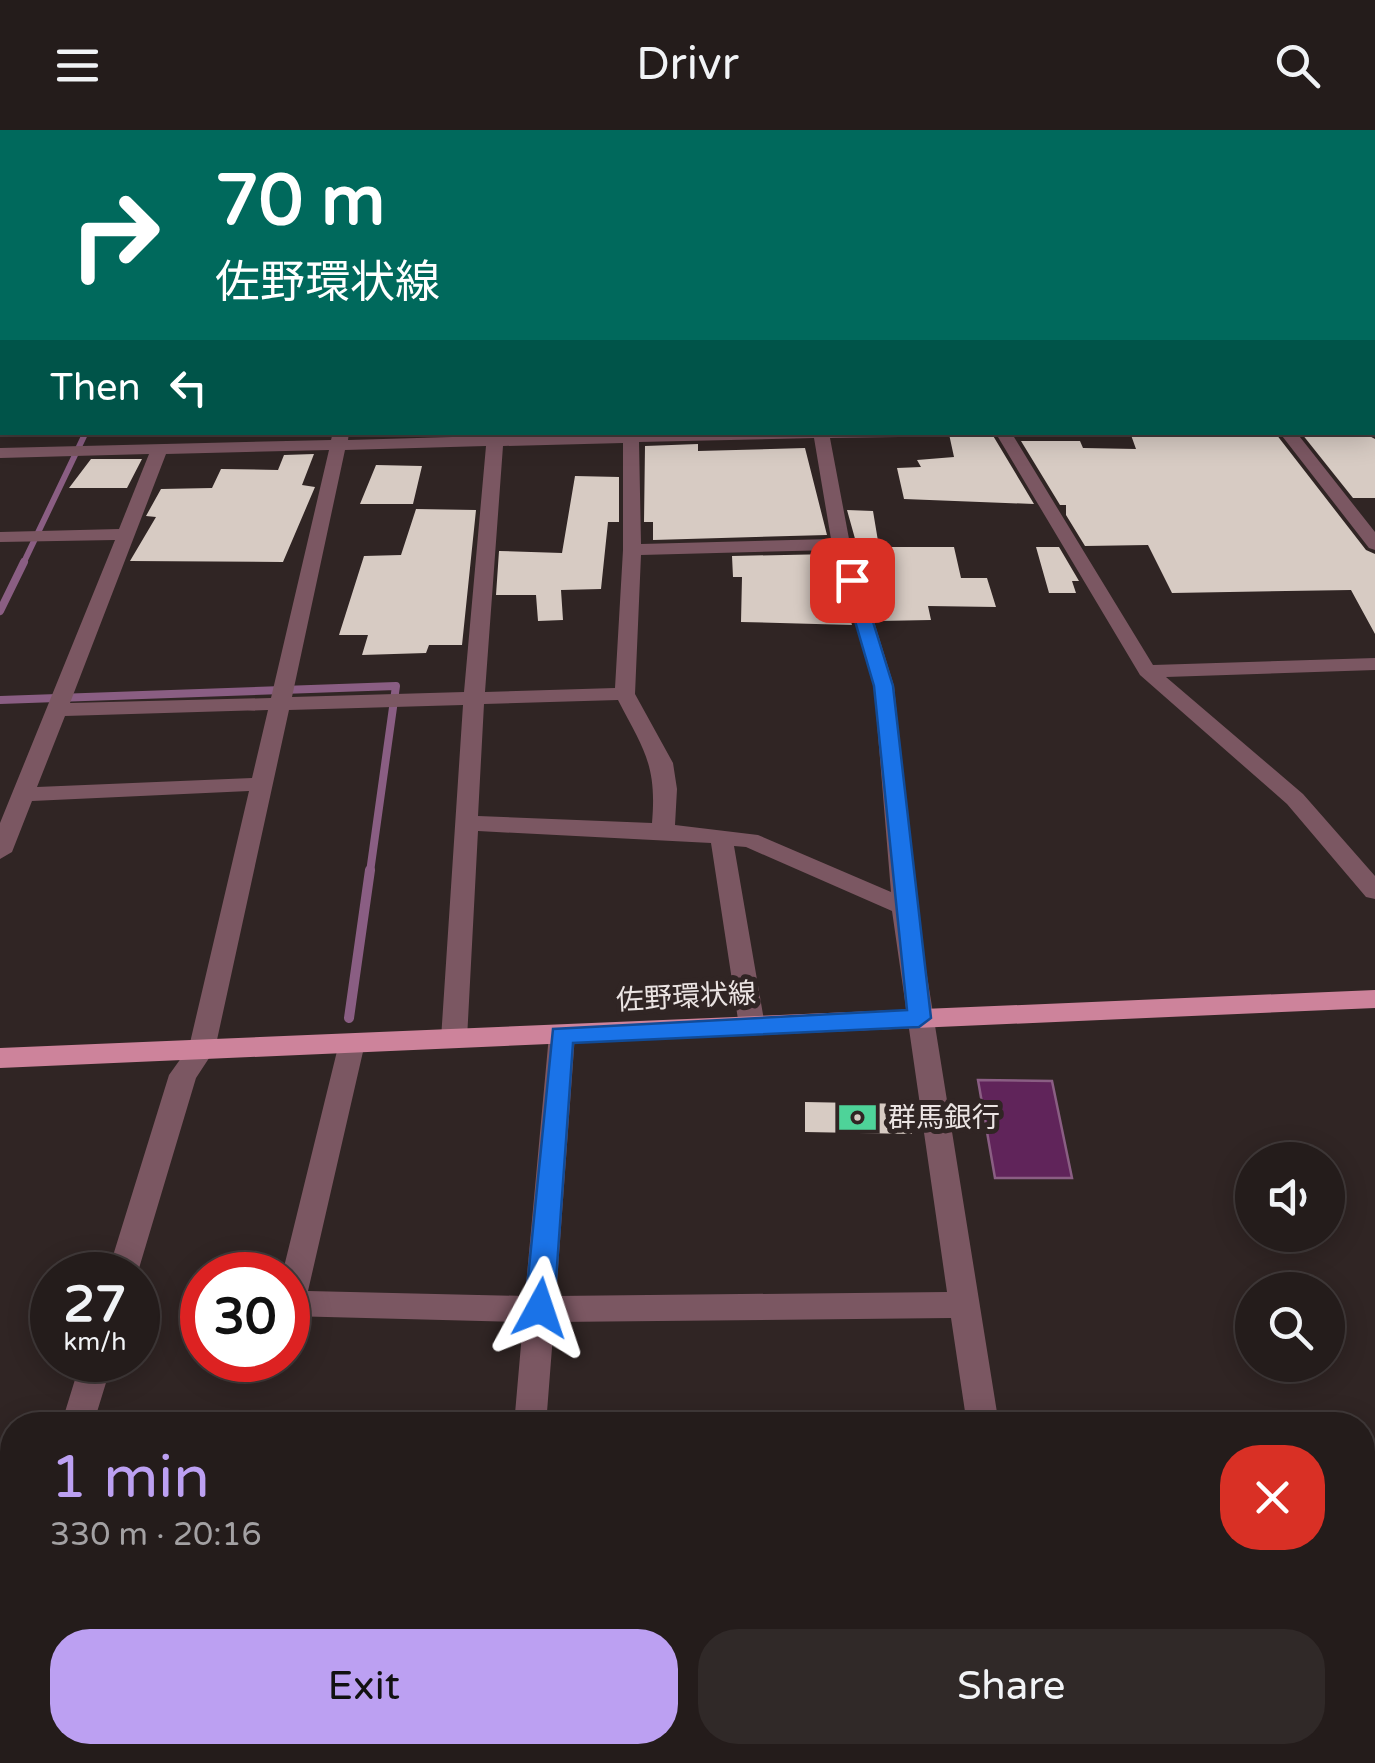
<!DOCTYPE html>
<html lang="en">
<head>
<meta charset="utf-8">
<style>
  :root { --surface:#241c1b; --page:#302928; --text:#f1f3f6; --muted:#a3a1a3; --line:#413a3a; --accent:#bca0f2 }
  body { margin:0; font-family:"Varela Round","Noto Sans JP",sans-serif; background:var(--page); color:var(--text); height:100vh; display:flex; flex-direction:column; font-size:38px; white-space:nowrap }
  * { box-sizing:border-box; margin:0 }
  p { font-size:32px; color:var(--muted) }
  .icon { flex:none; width:55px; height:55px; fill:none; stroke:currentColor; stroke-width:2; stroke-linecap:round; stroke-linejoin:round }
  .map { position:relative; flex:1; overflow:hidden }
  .side { position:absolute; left:0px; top:1282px; width:1375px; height:352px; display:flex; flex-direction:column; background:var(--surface); border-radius:40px 40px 0 0; box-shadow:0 5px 25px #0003,0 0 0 2px var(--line) }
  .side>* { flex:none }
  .guide { position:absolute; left:0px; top:0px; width:1375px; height:305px; box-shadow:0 5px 25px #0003,0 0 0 2px var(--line); background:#00695c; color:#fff; overflow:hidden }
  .tools { position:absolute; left:1235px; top:1012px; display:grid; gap:20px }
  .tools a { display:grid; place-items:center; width:110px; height:110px; border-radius:50%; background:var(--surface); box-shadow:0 5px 25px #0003,0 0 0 2px var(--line); font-size:50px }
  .speed { position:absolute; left:30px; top:1122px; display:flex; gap:20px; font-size:50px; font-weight:700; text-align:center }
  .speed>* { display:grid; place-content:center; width:130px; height:130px; border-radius:50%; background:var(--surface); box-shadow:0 5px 25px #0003,0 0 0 2px var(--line); line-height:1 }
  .speed small { font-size:25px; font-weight:400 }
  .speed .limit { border:15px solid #d22; background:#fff; color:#111 }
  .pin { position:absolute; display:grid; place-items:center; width:85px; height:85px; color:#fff; margin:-42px; border-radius:20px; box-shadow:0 5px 15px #0006 }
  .me { position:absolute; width:110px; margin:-55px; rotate:5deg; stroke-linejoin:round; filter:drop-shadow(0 0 8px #0008) }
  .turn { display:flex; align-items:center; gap:35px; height:210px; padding:0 50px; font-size:45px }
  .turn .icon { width:130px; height:130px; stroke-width:2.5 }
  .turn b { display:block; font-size:70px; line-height:85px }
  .then { display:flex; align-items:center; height:95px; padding:0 50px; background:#0003; gap:20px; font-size:38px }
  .round { display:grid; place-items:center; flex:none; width:105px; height:105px; border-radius:40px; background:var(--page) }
  .overview { display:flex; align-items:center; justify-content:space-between; height:170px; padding:0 50px }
  h1 { font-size:60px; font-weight:600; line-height:75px; color:var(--accent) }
  .button { display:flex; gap:20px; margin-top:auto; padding:20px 50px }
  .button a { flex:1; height:115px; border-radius:40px; background:var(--accent); color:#111; font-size:40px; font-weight:600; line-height:115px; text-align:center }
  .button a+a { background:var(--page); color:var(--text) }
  header { display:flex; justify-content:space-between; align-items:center; height:130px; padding:0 50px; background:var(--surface); font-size:45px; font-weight:600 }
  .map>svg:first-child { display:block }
  .water { fill:#60245a; stroke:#8a5e83; stroke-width:2.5 }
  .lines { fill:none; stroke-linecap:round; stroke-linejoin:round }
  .stream-far2 { stroke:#8a5e83; stroke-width:6 }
  .stream-far1 { stroke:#8a5e83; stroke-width:8 }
  .stream { stroke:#8a5e83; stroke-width:10 }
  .building { fill:#d7cbc3 }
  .minor { fill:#7b5762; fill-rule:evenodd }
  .major { fill:#cd839b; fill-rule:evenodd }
  .route { fill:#1a73e8; stroke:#114b97; stroke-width:2.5 }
  .labels { text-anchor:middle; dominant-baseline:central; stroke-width:10; stroke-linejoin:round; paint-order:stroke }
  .street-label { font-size:28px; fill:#ebe4e3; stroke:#302524 }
  .poi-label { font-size:28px; fill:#ebe4e3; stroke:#302524; text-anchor:start }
</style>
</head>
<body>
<header><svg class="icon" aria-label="menu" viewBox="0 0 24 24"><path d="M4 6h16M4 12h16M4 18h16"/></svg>Drivr<svg class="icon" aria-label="search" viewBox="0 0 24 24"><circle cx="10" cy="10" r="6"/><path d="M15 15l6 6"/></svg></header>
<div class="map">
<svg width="1375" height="1633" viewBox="0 0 1375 1633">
  <rect width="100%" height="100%" fill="#302524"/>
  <!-- water -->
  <path class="water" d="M978,950L1052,951L1072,1048H995Z"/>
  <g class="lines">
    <!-- stream-far2 -->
    <path class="stream-far2" d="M23,434L86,302"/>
    <!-- stream-far1 -->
    <path class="stream-far1" d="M0,481L24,432
      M0,570L396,556L370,742"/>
    <!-- stream -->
    <path class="stream" d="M349,888L370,740"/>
  </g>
  <!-- building -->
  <path class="building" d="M1362,302L1375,309V368H1353L1302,304Z
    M949,304H992L1034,374L904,369L897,338L921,337L917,330L954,327Z
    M1276,304L1366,420L1375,424V504L1351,460L1172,463L1148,415L1085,416L1066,385V375H1060L1021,311H1080L1083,318L1136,319L1131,305Z
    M698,314V321L805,318L827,405L653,410V392H644L645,316Z
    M314,324L302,355L315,357L283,432L130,431L156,387L146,386L161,359L212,358L221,339L278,340L284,325Z
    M91,329H142L127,358H69Z
    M376,335L422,336L413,374H360Z
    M575,346L619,347V392H608L601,459L561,460L563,490L538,491L536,465H496L499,421L562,423Z
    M416,379L476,380L462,515H429L426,523L362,525L368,505H339L364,426L401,425Z
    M847,380L873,381L879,417H954L961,448H987L996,477L928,476L931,490L878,491Z
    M1036,417H1059L1079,451H1072L1076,463H1049Z
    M831,424L852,495L741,492L742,447H733L732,426Z
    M805,972L909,974L912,1004L805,1002Z"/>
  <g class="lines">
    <!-- minor -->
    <path class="minor" d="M404,0H416V2H405Z
      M602,0H623L625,2H604Z
      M721,0H734L736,2H723Z
      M983,0H995V2H984Z
      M1178,0H1190L1191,2H1180Z
      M1300,0H1314L1316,2H1302Z
      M1372,42L1375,43V52L1372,51Z
      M1372,68H1375V76H1372Z
      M2,71V81L0,82V72Z
      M0,120H2V128H0Z
      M1372,206H1375V216H1372Z
      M0,243H2V253H0Z
      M1372,295L1375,305L1366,303L1372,302Z
      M333,302H349L348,310L487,306L488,302H504V306L907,302L899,307L830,308L850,414L894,556L916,777L999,1295H967L951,1188L554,1192L546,1295H514L523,1192L288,1186V1145H282L339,913L343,906H361L365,913L308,1161L525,1166L549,905L553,898H571L575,905L556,1166L947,1162L892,781L746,717L734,716L765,896L761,903H743L739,896L711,713L478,701L467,909L463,916H445L441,909L463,575L289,580L215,919L196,948L137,1145H107L169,945L189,917L249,661L32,671L12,722L0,729V693L115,410L0,412V402L119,399L149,324L0,328V318L331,310ZM814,308L831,409L641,414L639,312ZM623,313V420L615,558L485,562L503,316ZM486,316L464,562L292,567L345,320ZM329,320L271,568L70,573L166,324ZM834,420L874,556L891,762L758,705L675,695L677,659L673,633L635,564L641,425ZM618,570C644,620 657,635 652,693L478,686L484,574ZM268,580L252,648L37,657L65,586Z
      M995,302H1123L1115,307H1014L1153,535L1375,528V540L1166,547L1303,664L1375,746V769L1366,767L1287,674L1140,545Z
      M1279,302H1296L1375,402V420L1369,418Z
      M81,1230H113L93,1295H61Z
      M12,1491V1563L0,1569V1496Z
      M485,1622H523L522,1633H484Z
      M1017,1622H1055L1057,1633H1019Z"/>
    <!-- major -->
    <path class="major" d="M1375,860V878L0,938V918Z"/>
  </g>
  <!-- route -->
  <path class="route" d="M852,445L860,450L893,556L931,888L919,897L573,913L554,1178L549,1187H530L525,1178L553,899L907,880L874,556L843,450Z"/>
  <!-- icons -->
  <defs>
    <symbol id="bank-bare" viewBox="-9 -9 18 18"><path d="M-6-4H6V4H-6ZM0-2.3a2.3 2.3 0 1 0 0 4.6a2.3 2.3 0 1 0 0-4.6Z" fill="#4ed399" stroke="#302524" stroke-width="2.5" paint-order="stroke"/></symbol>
  </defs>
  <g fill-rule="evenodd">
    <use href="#bank-bare" x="830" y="960" width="55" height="55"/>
  </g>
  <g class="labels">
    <!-- street labels -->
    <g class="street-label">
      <text transform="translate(686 867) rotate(-3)">佐野環状線</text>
    </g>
    <!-- poi labels -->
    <g class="poi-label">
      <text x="888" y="988">群馬銀行</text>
    </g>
  </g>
</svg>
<div class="tools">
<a><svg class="icon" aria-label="sound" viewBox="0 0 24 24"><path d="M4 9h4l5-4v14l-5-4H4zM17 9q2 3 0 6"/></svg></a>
<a><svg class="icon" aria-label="search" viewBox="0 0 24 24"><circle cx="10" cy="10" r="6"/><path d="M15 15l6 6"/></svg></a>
</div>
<div class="speed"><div>27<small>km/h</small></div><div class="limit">30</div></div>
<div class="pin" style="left:852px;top:450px;background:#d93025"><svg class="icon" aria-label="arrive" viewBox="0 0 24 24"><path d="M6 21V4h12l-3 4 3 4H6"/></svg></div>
<svg class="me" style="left:540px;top:1178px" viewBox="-20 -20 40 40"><path d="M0-17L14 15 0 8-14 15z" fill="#1a73e8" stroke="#fff" stroke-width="4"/></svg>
<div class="guide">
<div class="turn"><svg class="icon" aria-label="right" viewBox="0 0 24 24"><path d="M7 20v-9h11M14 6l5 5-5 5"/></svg><div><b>70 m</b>佐野環状線</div></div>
<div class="then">Then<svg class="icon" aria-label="left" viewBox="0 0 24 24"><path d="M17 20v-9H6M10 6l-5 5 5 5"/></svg></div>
</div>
<section class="side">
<div class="overview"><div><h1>1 min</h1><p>330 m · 20:16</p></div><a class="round" style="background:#d93025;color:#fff"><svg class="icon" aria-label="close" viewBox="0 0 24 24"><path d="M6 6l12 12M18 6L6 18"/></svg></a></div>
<div class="button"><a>Exit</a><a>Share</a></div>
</section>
</div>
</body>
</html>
